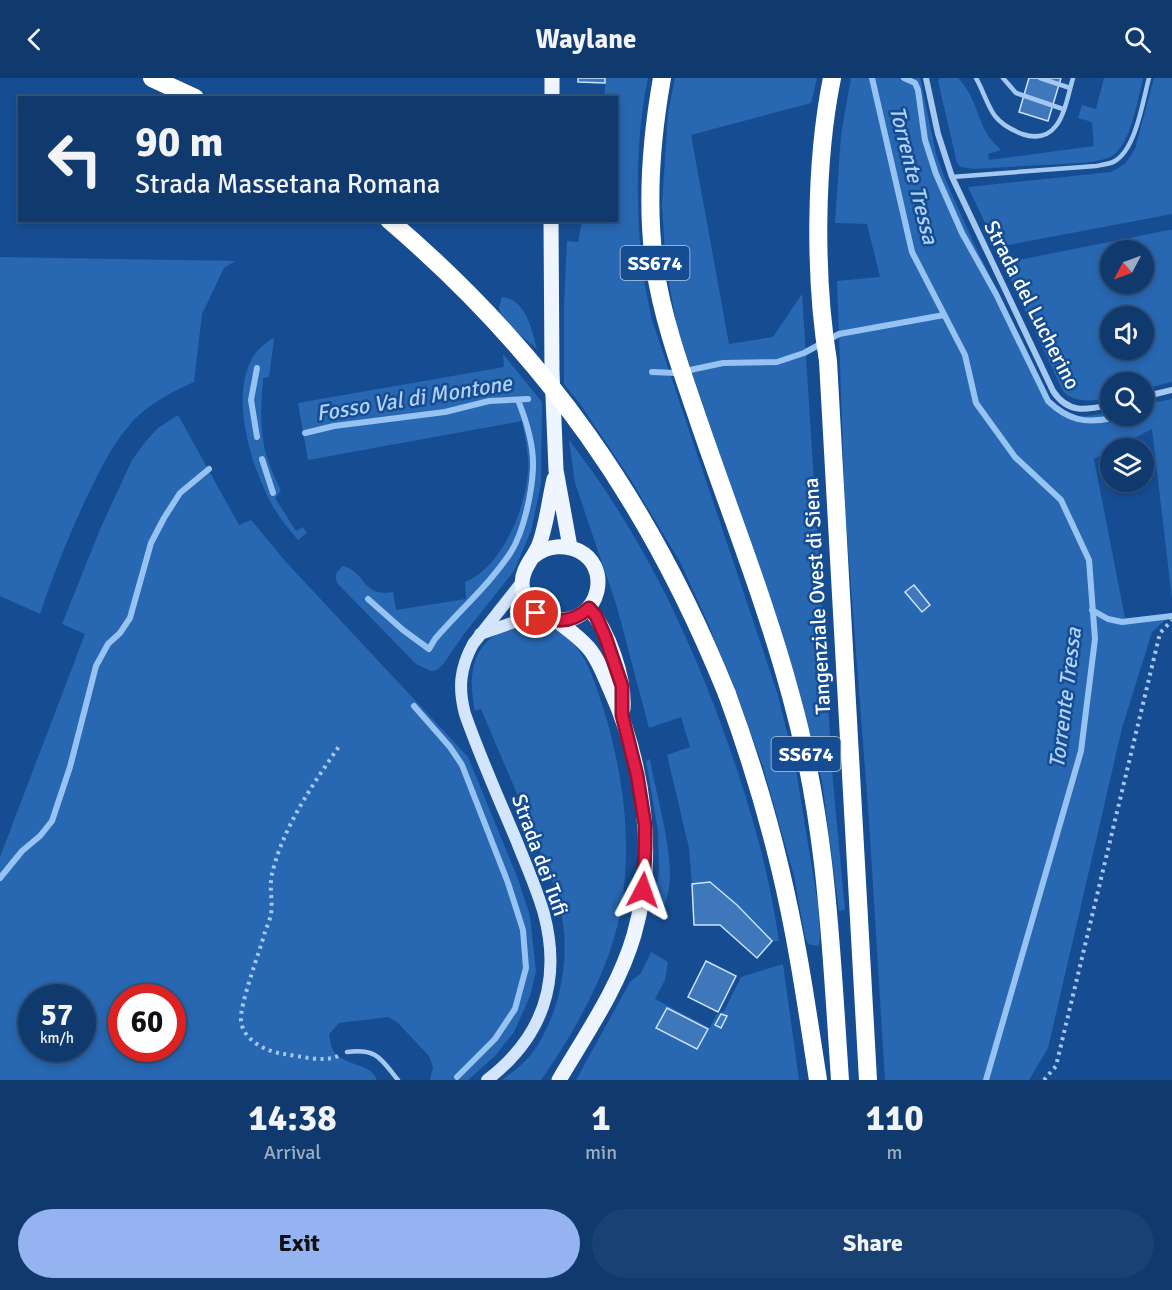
<!DOCTYPE html>
<html lang="en">
<head>
<meta charset="utf-8">
<style>
  :root { --surface:#103a6e; --page:#194173; --text:#f1f3f6; --muted:#9cadc2; --line:#305481; --accent:#95b2f1 }
  body { margin:0; font-family:Signika,sans-serif; background:var(--page); color:var(--text); height:100vh; display:flex; flex-direction:column; font-size:22px; white-space:nowrap }
  * { box-sizing:border-box; margin:0 }
  p { font-size:20px; color:var(--muted) }
  .icon { flex:none; width:33px; height:33px; fill:none; stroke:currentColor; stroke-width:2; stroke-linecap:round; stroke-linejoin:round }
  .map { position:relative; height:1002px; overflow:hidden }
  .sheet { display:flex; flex-direction:column; background:var(--surface); flex:1 }
  .sheet>* { flex:none }
  .guide { position:absolute; left:18px; top:18px; width:600px; height:126px; border-radius:0px; box-shadow:0 3px 9px #0003,0 0 0 2px var(--line); background:#103a6e; color:var(--text); overflow:hidden }
  .needle { width:39px; rotate:229deg }
  .buttons { position:absolute; left:1100px; top:162px; display:grid; gap:12px }
  .buttons a { display:grid; place-items:center; width:54px; height:54px; border-radius:50%; background:var(--surface); box-shadow:0 3px 9px #0003,0 0 0 2px var(--line); font-size:30px }
  .speed { position:absolute; left:18px; top:906px; display:flex; gap:12px; font-size:30px; font-weight:700; text-align:center }
  .speed>* { display:grid; place-content:center; width:78px; height:78px; border-radius:50%; background:var(--surface); box-shadow:0 3px 9px #0003,0 0 0 2px var(--line); line-height:1 }
  .speed small { font-size:15px; font-weight:400 }
  .speed .limit { border:9px solid #d22; background:#fff; color:#111 }
  .pin { position:absolute; display:grid; place-items:center; width:51px; height:51px; color:#fff; margin:-26px; border:3px solid #fff; border-radius:50%; box-shadow:0 2px 6px #0007 }
  .me { position:absolute; width:66px; margin:-33px; rotate:4deg; stroke-linejoin:round; filter:drop-shadow(0 0 4px #0008) }
  .turn { display:flex; align-items:center; gap:21px; height:126px; padding:0 18px; font-size:27px }
  .turn .icon { width:78px; height:78px; stroke-width:2.5 }
  .turn b { display:block; font-size:42px; line-height:51px }
  .eta { display:flex; justify-content:space-evenly; align-items:center; height:102px; text-align:center }
  .eta b { font-size:36px; font-weight:800; line-height:42px }
  .action { display:flex; gap:12px; margin-top:auto; padding:12px 18px }
  .action a { flex:1; height:69px; border-radius:36px; background:var(--accent); color:#111; font-size:24px; font-weight:800; line-height:69px; text-align:center }
  .action a+a { background:var(--page); color:var(--text) }
  header { display:flex; justify-content:space-between; align-items:center; height:78px; padding:0 18px; background:var(--surface); font-size:27px; font-weight:800 }
  .map>svg:first-child { display:block }
  .green { fill:#2867b1; fill-rule:evenodd }
  .lines { fill:none; stroke-linecap:round; stroke-linejoin:round }
  .stream { stroke:#97c3f3; stroke-width:6 }
  .building { fill:#3e77ba; stroke:#cce2fc; stroke-width:1.5 }
  .path { stroke:#a5c8f1; stroke-width:4; stroke-dasharray:3 4.5; stroke-linecap:butt }
  .lane { stroke:#a5c8f1; stroke-width:4.5 }
  .street { stroke:#a5c8f1; stroke-width:6 }
  .secondary { stroke:#d3e5fb; stroke-width:12 }
  .primary { stroke:#eef5ff; stroke-width:15 }
  .highway { stroke:#fff; stroke-width:18 }
  .highway-bridge { stroke:#fff; stroke-width:18 }
  .route-casing { stroke:#92132f; stroke-width:15 }
  .route { stroke:#e11d48; stroke-width:10 }
  .labels { text-anchor:middle; dominant-baseline:central; stroke-width:5; stroke-linejoin:round; paint-order:stroke }
  .shield { fill:#164d92; stroke:#b9cade; stroke-width:1.5 }
  .shield-label { font-size:20px; font-weight:bold; fill:#fff }
  .street-label { font-size:21px; fill:#fff; stroke:#164d92 }
  .water-label { font-size:22px; font-style:italic; fill:#b1d2f8; stroke:#164d92 }
</style>
</head>
<body>
<header><svg class="icon" aria-label="back" viewBox="0 0 24 24"><path d="M15 5l-7 7 7 7"/></svg>Waylane<svg class="icon" aria-label="search" viewBox="0 0 24 24"><circle cx="10" cy="10" r="6"/><path d="M15 15l6 6"/></svg></header>
<div class="map">
<svg width="1172" height="1002" viewBox="0 0 1172 1002">
  <rect width="100%" height="100%" fill="#164d92"/>
  <!-- green -->
  <path class="green" d="M606,0H648C636,56 636,122 641,179C642,199 648,219 651,239L778,617L796,692L809,772L818,826L820,862L818,868L808,866L805,859L794,798L763,689L735,612L707,543L680,484L629,399L580,326L564,306V227L567,163L578,164L582,143L616,142V20L604,19Z
    M675,0H817L811,25L691,57L729,266L773,259L802,216L833,704L845,832L839,833L822,703L792,593L677,249L666,189L662,127L668,34Z
    M851,0H920L936,76L943,96L970,157L1049,320C1071,342 1081,340 1110,334V338H1143V327L1172,321V521L1152,351L1114,370H1110V372L1094,381L1125,540L1172,536L1152,554L1122,650L1048,970L1029,1002H885L869,743L845,431L837,203L880,199L867,146L835,145L841,57Z
    M940,0H958C981,24 975,50 1001,72L988,76L989,82L1094,68L1092,44L1078,40L1082,27L1096,31L1104,0H1143C1138,20 1131,67 1112,78C1103,83 1090,84 1080,85L973,91L961,89L957,85L938,3Z
    M1154,0H1172V136L1003,168L994,164L968,109L1111,94L1125,86L1135,71Z
    M1169,152H1172V304L1143,311V304H1110V319C1094,323 1075,326 1063,313L1005,190L1009,184ZM1110,172H1143V206H1110ZM1110,238H1143V272H1110Z
    M0,179L235,183L224,190L202,236L194,304C172,314 150,325 133,343C111,367 98,396 84,425C67,462 53,497 40,536L0,518Z
    M502,219C526,221 532,252 537,271L515,253L500,236L499,229Z
    M273,260L274,261L269,299L263,300C261,327 259,357 268,382C271,393 277,403 281,413L275,420L296,453L303,449L307,455L298,462C287,449 276,436 269,421C250,384 230,317 253,279C258,271 266,265 273,260Z
    M503,276L542,324L541,406L531,453L514,493L464,556L444,585L437,592L431,593L416,586L337,505C334,497 337,493 343,488C367,494 360,519 393,514L396,532L466,521L465,504C504,489 531,420 528,380C527,368 524,355 522,343L308,382L298,325L504,289Z
    M178,337L239,447L251,442L285,483L468,679L518,801L530,838L536,893L530,918L514,954L495,978L468,1002H430L433,989L429,978L397,944L388,939L339,945L329,956C330,962 331,970 334,974C346,989 370,984 377,1002H0V779L85,556L62,546L101,449L132,382L146,363L158,350ZM32,920H82V970H32ZM122,920H172V970H122Z
    M569,362C642,456 694,565 732,677C753,738 770,799 779,863H772L737,827L710,804L692,806L689,770L667,677L690,669L681,639L649,650L617,529L575,405Z
    M536,548C544,549 555,550 562,555C586,573 594,602 603,629C625,701 635,779 616,853C603,903 571,960 541,1002H502C513,994 525,985 533,974C558,939 569,889 563,846C558,804 535,764 518,725V718L481,631L475,633C469,604 469,571 499,555C510,550 524,549 536,548Z
    M650,681C656,716 671,766 670,800C669,814 665,827 661,840L652,837L659,793L658,753L646,683Z
    M651,874L668,884L665,902L655,921L710,950L716,937L724,933L741,899L783,886L799,1002H576L630,904L641,895Z"/>
  <g class="lines">
    <!-- stream -->
    <path class="stream" d="M872,0L912,174L965,277L976,325L1015,379L1061,422L1089,482L1095,561L1081,673L986,1002
      M904,0L915,5L918,12L925,62L936,96L962,155L996,216L1048,323C1068,342 1085,346 1112,340
      M257,290L251,322L257,359
      M652,294L676,295L723,285L777,284L804,275L839,256L944,237
      M305,355L334,348L445,334L489,323L528,321
      M262,381L273,415
      M368,521L403,552L429,571L435,561C460,532 490,506 511,474C524,453 532,414 533,390C534,368 526,342 518,322
      M1092,532L1108,541L1122,544L1172,538
      M414,628L450,669L462,687L508,805L523,852L526,890L515,931L495,961L457,999
      M0,800L22,773L40,758L52,743L70,689L96,588L108,566L120,555L130,540L151,465L164,440L180,415L209,391"/>
  </g>
  <!-- building -->
  <path class="building" d="M578,0H605V5L578,4Z
    M1029,0H1061L1048,43L1019,34Z
    M914,507L930,527L922,534L905,514Z
    M710,804L737,827L772,863L757,880L720,847H694L692,806Z
    M706,883L736,898L718,934L688,919Z
    M667,930L708,951L697,971L656,950Z
    M721,936L727,938L721,950L715,947Z"/>
  <g class="lines">
    <!-- path -->
    <path class="path" d="M338,978C324,985 300,978 284,976C267,974 242,962 241,942C240,925 260,873 265,854C267,848 270,842 271,836C273,823 269,809 272,796C283,749 313,706 340,667
      M1044,1002L1056,988L1160,555L1172,542"/>
    <!-- lane -->
    <path class="lane" d="M976,0C983,12 987,27 995,38C1002,47 1012,52 1022,56C1061,69 1065,27 1073,0
      M1003,0L1016,15L1063,31
      M1040,0L1070,10
      M952,99L1096,88C1102,87 1110,86 1115,83C1136,71 1143,22 1149,0
      M347,974C377,970 381,981 398,1002"/>
    <!-- street -->
    <path class="street" d="M926,0L938,56L952,99L1053,313C1068,336 1086,332 1110,327
      M1143,319L1172,312"/>
    <!-- secondary -->
    <path class="secondary" d="M480,556L526,540H546
      M487,1002C542,960 562,904 544,836C537,811 526,787 517,764C499,721 480,679 465,636C458,610 460,590 473,566L522,504"/>
    <!-- primary -->
    <path class="primary" d="M552,0V20
      M551,142L552,294L556,392L570,469
      M534,478C562,456 605,475 597,513C587,556 524,549 522,506C522,489 535,479 540,464C547,444 549,422 554,401
      M589,530C609,554 625,600 623,631
      M557,543C569,552 582,561 591,573C600,585 605,600 611,613C644,687 657,779 634,857C619,909 586,956 559,1002"/>
    <!-- highway -->
    <path class="highway" d="M152,0L195,20
      M662,0C651,62 646,128 655,190C663,243 682,294 699,344C730,435 766,525 791,618C827,747 831,870 840,1002
      M832,0C815,84 814,198 828,283L868,1002
      M727,616C748,673 766,731 780,790C797,860 807,931 818,1002"/>
    <!-- highway-bridge -->
    <path class="highway-bridge" d="M389,142C546,276 650,425 727,616"/>
  </g>
  <g class="lines">
    <defs>
      <path id="route" d="M536,535C555,546 572,545 589,530L596,538L605,558L622,608V637L637,697L645,747V771L643,812"/>
    </defs>
    <!-- route casing -->
    <use href="#route" class="route-casing"/>
    <!-- route -->
    <use href="#route" class="route"/>
  </g>
  <g class="labels">
    <!-- shield labels -->
    <g class="shield">
      <rect x="620.5" y="168" width="69" height="34" rx="4.5"/>
      <rect x="771.5" y="659" width="69" height="34" rx="4.5"/>
    </g>
    <g class="shield-label">
      <text x="655" y="185">SS674</text>
      <text x="806" y="676">SS674</text>
    </g>
    <!-- street labels -->
    <g class="street-label">
      <text transform="translate(1032 227) rotate(63)">Strada del Lucherino</text>
      <text transform="translate(817 518) rotate(-93)">Tangenziale Ovest di Siena</text>
      <text transform="translate(540 777) rotate(70)">Strada dei Tufi</text>
    </g>
    <!-- water labels -->
    <g class="water-label">
      <text transform="translate(914 97) rotate(76)">Torrente Tressa</text>
      <text transform="translate(414 320) rotate(-9)">Fosso Val di Montone</text>
      <text transform="translate(1065 620) rotate(-83)">Torrente Tressa</text>
    </g>
  </g>
</svg>
<div class="buttons">
<a><svg class="needle" viewBox="-14 -14 28 28"><path d="M0-13l5 13h-10z" fill="#e53935"/><path d="M0 13l5-13h-10z" fill="#9cadc2"/></svg></a>
<a><svg class="icon" aria-label="sound" viewBox="0 0 24 24"><path d="M4 9h4l5-4v14l-5-4H4zM17 9q2 3 0 6"/></svg></a>
<a><svg class="icon" aria-label="search" viewBox="0 0 24 24"><circle cx="10" cy="10" r="6"/><path d="M15 15l6 6"/></svg></a>
<a><svg class="icon" aria-label="layers" viewBox="0 0 24 24"><path d="M12 4l9 5-9 5-9-5zM3 14l9 5 9-5"/></svg></a>
</div>
<div class="speed"><div>57<small>km/h</small></div><div class="limit">60</div></div>
<div class="pin" style="left:536px;top:535px;background:#d93025"><svg class="icon" aria-label="arrive" viewBox="0 0 24 24"><path d="M6 21V4h12l-3 4 3 4H6"/></svg></div>
<svg class="me" style="left:643px;top:812px" viewBox="-20 -20 40 40"><path d="M0-17L14 15 0 8-14 15z" fill="#e11d48" stroke="#fff" stroke-width="4"/></svg>
<div class="guide">
<div class="turn"><svg class="icon" aria-label="left" viewBox="0 0 24 24"><path d="M17 20v-9H6M10 6l-5 5 5 5"/></svg><div><b>90 m</b>Strada Massetana Romana</div></div>
</div>
</div>
<section class="sheet">
<div class="eta">
<div><b>14:38</b><p>Arrival</p></div>
<div><b>1</b><p>min</p></div>
<div><b>110</b><p>m</p></div>
</div>
<div class="action"><a>Exit</a><a>Share</a></div>
</section>
</body>
</html>
